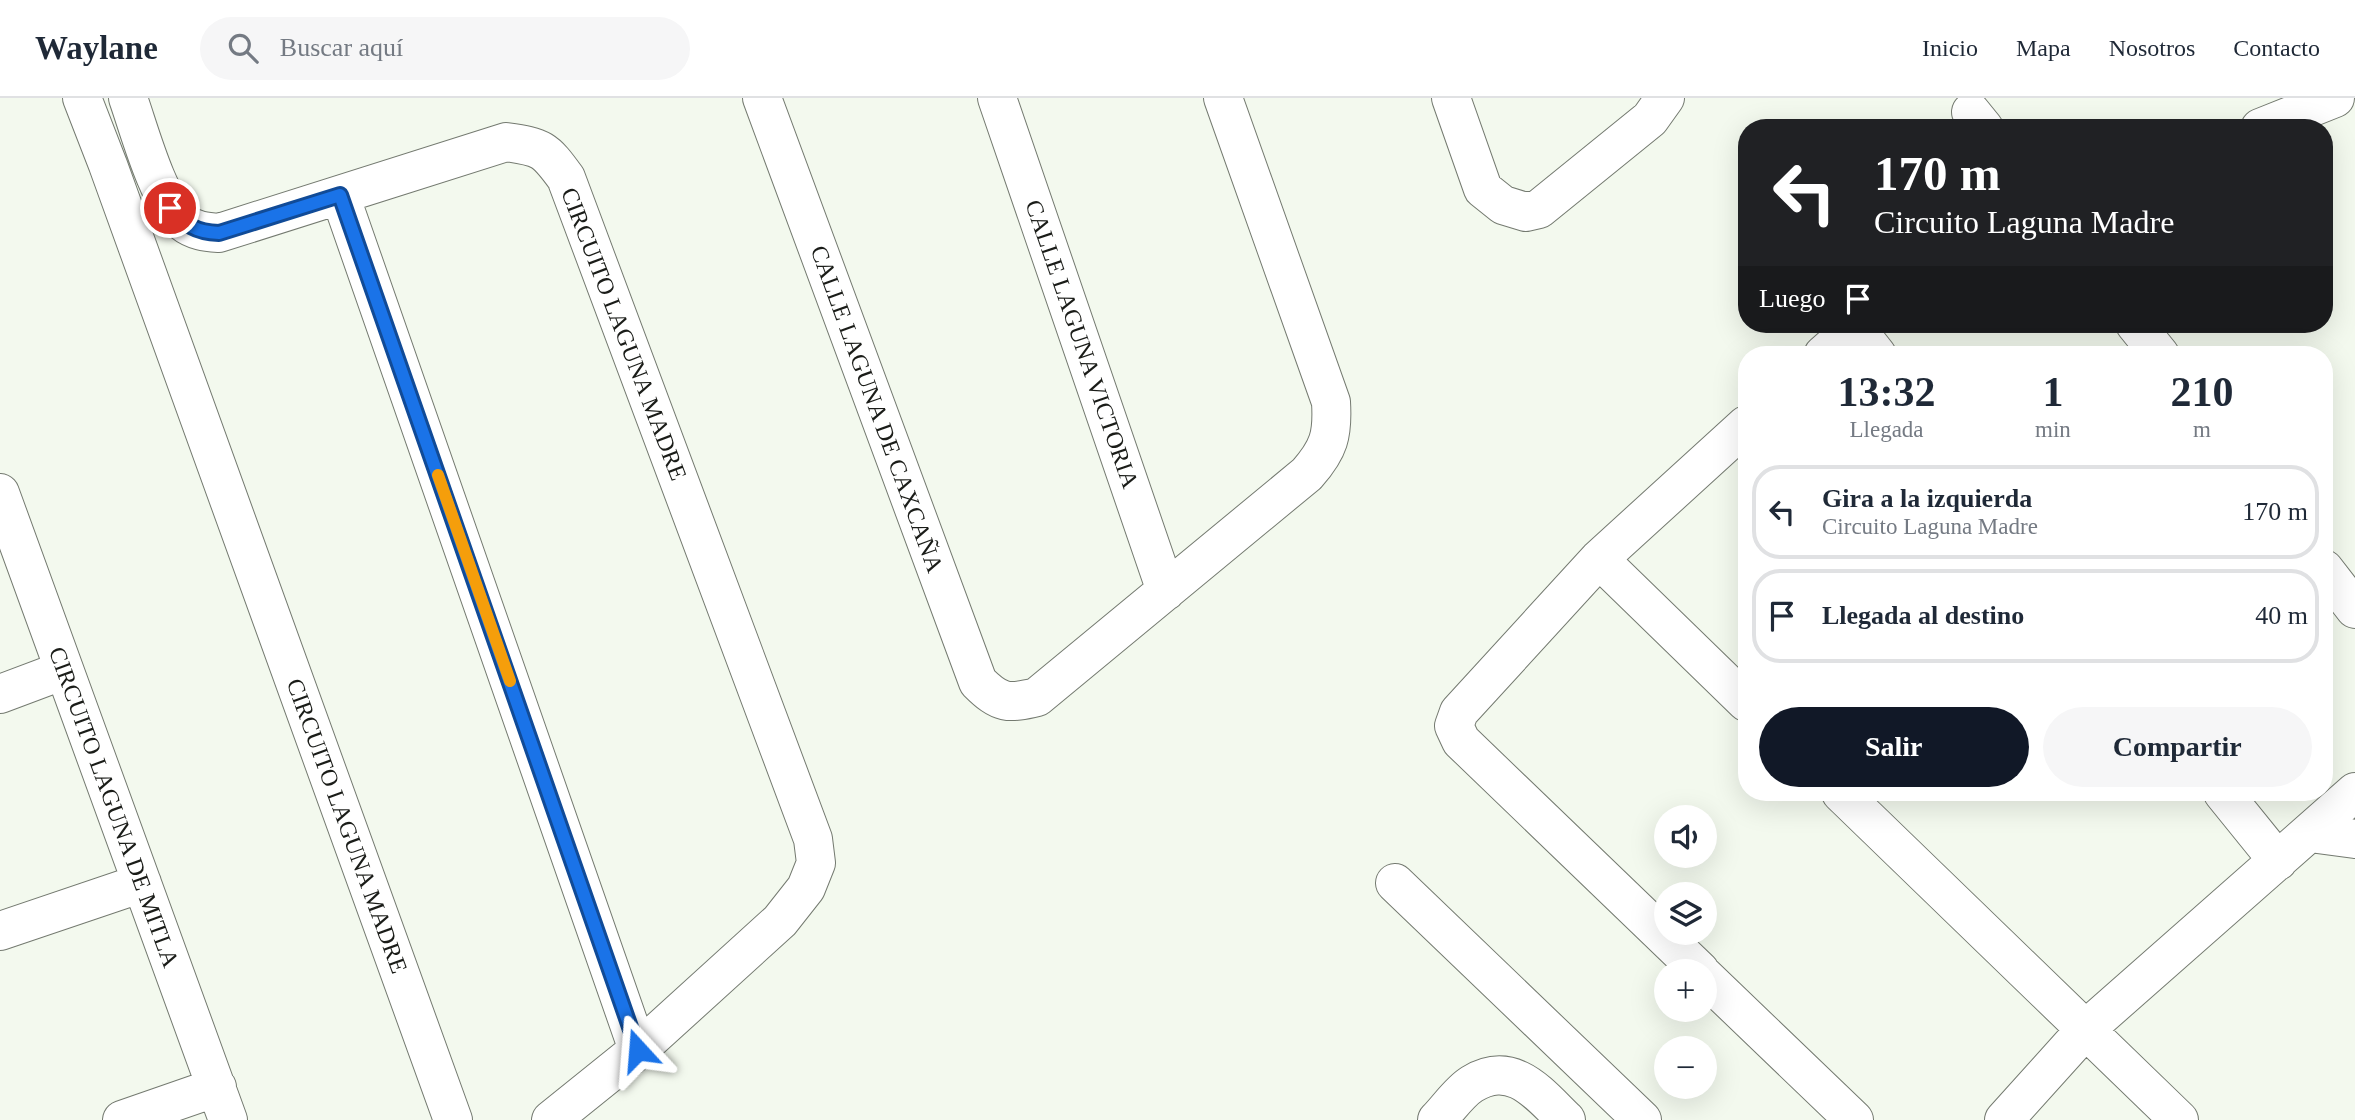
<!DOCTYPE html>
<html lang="es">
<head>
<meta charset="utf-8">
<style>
  :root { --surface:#fff; --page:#f6f6f7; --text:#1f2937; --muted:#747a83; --line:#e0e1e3; --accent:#111827 }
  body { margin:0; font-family:Georgia,serif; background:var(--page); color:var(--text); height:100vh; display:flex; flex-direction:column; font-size:26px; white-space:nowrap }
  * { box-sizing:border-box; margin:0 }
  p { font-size:23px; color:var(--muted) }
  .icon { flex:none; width:38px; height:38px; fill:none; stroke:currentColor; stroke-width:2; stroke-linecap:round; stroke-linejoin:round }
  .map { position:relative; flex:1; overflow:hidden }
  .drawer { position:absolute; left:1738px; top:248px; width:595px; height:455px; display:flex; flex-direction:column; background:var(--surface); border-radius:28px; box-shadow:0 7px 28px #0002 }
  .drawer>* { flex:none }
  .banner { position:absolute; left:1738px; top:21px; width:595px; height:214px; border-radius:28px; box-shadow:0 7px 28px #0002; background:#202124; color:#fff; overflow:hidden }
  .fabs { position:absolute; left:1654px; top:707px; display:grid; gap:14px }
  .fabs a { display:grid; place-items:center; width:63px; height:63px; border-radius:50%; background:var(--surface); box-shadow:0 7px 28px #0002; font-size:35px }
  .pin { position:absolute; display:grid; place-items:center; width:60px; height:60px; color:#fff; margin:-30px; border:4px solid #fff; border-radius:50%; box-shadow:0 2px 7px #0007 }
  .me { position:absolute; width:77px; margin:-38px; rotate:341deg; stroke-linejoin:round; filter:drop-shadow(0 0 5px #0008) }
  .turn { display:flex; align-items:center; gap:24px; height:147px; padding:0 21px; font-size:32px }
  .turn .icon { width:91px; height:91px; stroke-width:2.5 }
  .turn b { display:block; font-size:49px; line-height:60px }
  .then { display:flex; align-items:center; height:66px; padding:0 21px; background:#0003; gap:14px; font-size:26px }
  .eta { display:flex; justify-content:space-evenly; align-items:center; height:119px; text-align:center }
  .eta b { font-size:42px; font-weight:600; line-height:49px }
  .cta { display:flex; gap:14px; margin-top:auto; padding:14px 21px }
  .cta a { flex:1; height:80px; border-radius:42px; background:var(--accent); color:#fff; font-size:28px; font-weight:600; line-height:80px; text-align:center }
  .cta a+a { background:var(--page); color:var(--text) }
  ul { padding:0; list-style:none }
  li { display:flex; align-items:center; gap:21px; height:94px; margin:0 14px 10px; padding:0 7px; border:4px solid var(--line); border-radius:28px }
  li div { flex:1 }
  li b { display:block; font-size:26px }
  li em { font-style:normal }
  header { display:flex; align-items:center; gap:42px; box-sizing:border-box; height:98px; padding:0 35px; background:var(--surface); border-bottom:2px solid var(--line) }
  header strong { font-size:33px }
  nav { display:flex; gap:38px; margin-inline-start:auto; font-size:24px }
  .search { width:490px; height:63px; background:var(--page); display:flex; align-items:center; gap:18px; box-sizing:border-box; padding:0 24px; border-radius:38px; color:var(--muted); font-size:26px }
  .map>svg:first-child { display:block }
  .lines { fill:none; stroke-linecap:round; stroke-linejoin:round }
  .minor-casing { stroke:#747a70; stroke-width:40 }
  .minor { stroke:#fff; stroke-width:38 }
  .route-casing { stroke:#114b97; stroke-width:18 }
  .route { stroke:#1a73e8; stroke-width:12 }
  .slow { stroke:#f59e0b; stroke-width:12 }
  .labels { text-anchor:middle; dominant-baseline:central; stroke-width:6; stroke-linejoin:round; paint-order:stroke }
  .street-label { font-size:24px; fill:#1a1c18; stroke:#fff }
</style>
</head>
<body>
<header>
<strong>Waylane</strong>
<div class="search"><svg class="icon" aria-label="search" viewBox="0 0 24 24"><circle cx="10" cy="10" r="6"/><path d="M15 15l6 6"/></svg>Buscar aquí</div>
<nav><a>Inicio</a><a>Mapa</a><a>Nosotros</a><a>Contacto</a></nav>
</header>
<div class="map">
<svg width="2355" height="1022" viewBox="0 0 2355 1022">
  <rect width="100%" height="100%" fill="#f3f9ee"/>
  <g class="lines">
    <defs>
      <path id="minor" d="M82,0L108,67L453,1022
        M128,0C140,34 157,100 183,124C194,133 206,134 219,135L506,44C542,49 545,51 566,80L813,741L816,765L806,790L780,823L638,952L551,1022
        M762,0L978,584C1000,606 1008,606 1037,599L1307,376C1329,351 1333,337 1331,304L1223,0
        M997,0L1166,493
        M1451,0L1483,91L1503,107L1526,114L1539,111L1650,21L1665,0
        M1971,14L1984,30
        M2260,30L2335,0
        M340,97L638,952
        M2135,226L2160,257
        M1855,229L1877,257
        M1823,257L1858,226
        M0,395L228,1022
        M1599,461L1746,604
        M2324,471L2355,511
        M0,596L64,572
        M1841,695L2179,1022
        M2223,695L2278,763
        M2310,735L2355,741
        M1395,785L1642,1022
        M0,833L142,785
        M1700,873L1461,643L1454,628L1459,614L1599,461L1746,327
        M1704,878L1854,1022
        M122,1022L217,989
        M1437,1022C1448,1011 1459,994 1472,986C1513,961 1539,996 1566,1022
        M2004,1022L2085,932L2355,694"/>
    </defs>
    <!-- minor casing -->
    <use href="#minor" class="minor-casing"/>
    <!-- minor -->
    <use href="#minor" class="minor"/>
  </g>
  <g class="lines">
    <defs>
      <path id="route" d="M170,110C187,127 194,134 219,135L340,97L638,952"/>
    </defs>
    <!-- route casing -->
    <use href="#route" class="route-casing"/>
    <!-- route -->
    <use href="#route" class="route"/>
    <!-- slow -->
    <path class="slow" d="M438,377L510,583"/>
  </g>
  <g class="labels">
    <!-- street labels -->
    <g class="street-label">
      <text transform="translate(624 236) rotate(69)">CIRCUITO LAGUNA MADRE</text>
      <text transform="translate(1082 246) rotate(71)">CALLE LAGUNA VICTORIA</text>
      <text transform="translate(877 311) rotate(70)">CALLE LAGUNA DE CAXCAÑA</text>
      <text transform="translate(114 709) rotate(70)">CIRCUITO LAGUNA DE MITLA</text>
      <text transform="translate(347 728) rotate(70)">CIRCUITO LAGUNA MADRE</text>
    </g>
  </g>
</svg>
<div class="fabs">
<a><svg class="icon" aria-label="sound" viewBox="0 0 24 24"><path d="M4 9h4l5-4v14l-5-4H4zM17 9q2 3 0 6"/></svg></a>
<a><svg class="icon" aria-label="layers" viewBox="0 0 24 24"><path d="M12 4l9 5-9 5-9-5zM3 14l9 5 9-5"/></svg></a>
<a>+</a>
<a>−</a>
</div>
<div class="pin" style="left:170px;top:110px;background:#d93025"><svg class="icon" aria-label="arrive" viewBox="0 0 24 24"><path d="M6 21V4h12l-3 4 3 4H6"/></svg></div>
<svg class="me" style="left:638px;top:952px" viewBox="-20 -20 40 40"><path d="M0-17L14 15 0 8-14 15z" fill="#1a73e8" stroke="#fff" stroke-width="4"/></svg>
<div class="banner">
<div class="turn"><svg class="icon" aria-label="left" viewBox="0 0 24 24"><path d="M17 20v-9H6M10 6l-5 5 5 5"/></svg><div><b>170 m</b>Circuito Laguna Madre</div></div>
<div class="then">Luego<svg class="icon" aria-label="arrive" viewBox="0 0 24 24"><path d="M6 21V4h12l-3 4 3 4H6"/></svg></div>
</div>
<section class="drawer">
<div class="eta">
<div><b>13:32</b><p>Llegada</p></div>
<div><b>1</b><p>min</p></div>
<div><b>210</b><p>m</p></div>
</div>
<ul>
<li><svg class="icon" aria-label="left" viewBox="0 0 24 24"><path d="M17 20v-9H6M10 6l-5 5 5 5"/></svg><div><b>Gira a la izquierda</b><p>Circuito Laguna Madre</p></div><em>170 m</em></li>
<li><svg class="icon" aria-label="arrive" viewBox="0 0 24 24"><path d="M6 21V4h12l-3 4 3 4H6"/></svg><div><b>Llegada al destino</b></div><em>40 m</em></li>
</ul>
<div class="cta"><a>Salir</a><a>Compartir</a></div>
</section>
</div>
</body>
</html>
